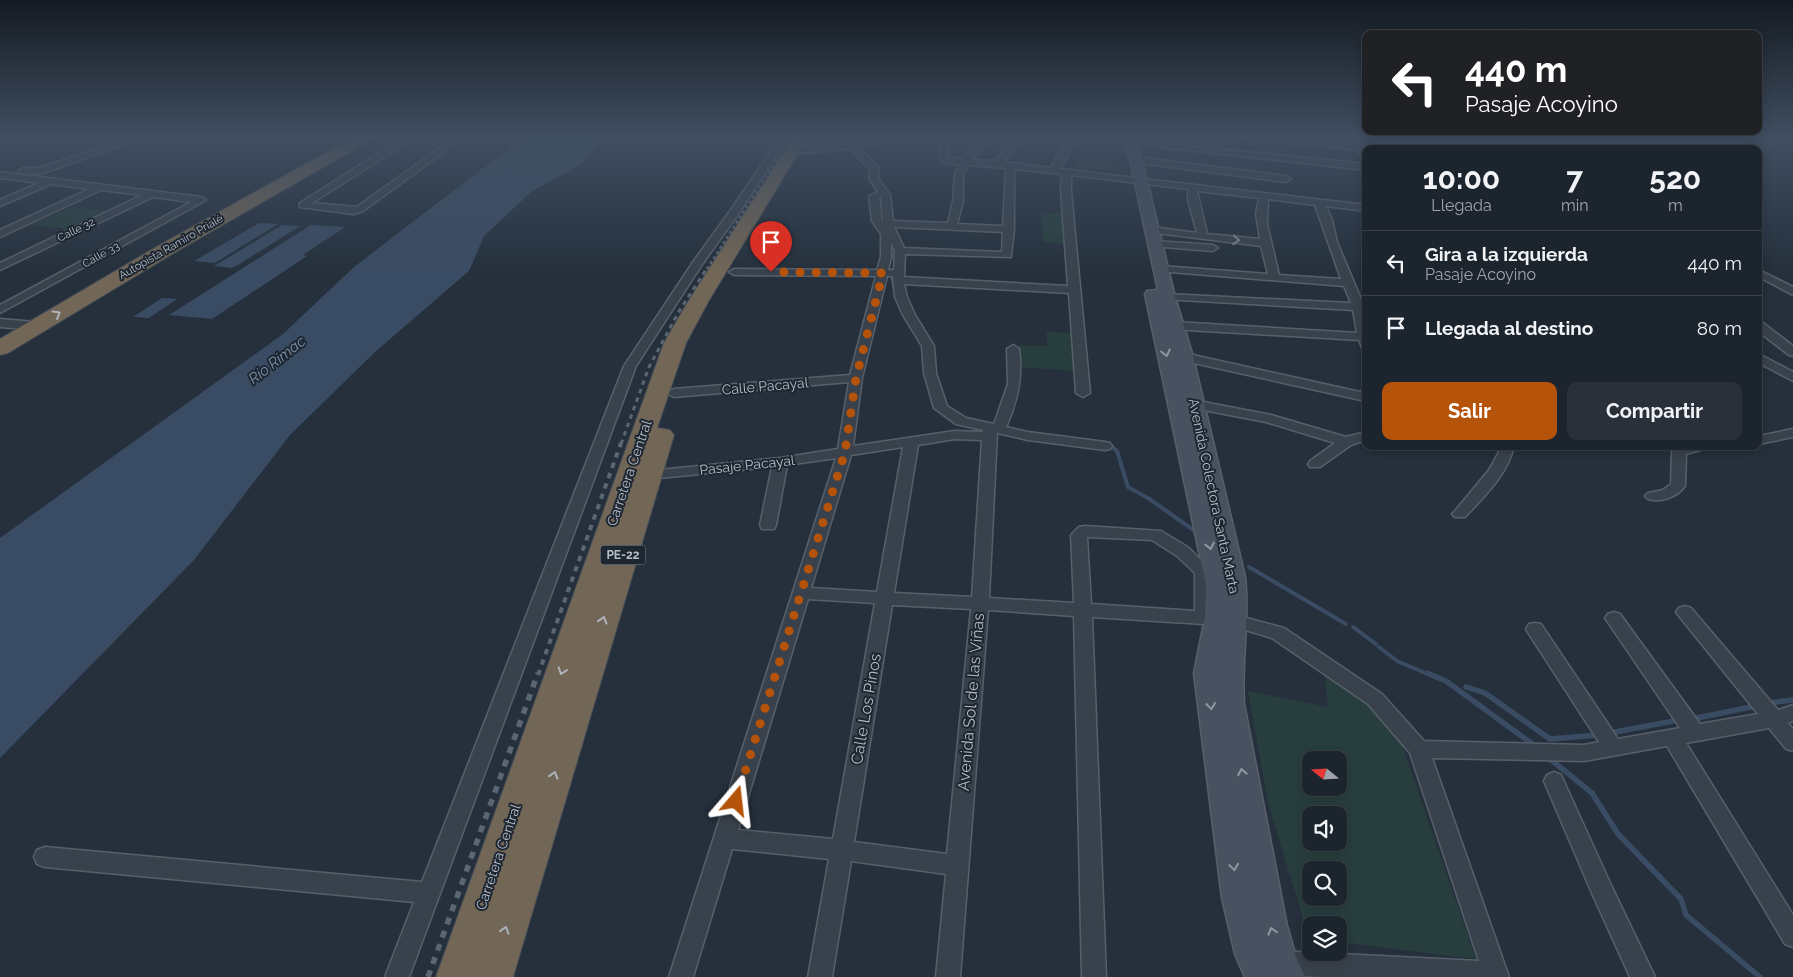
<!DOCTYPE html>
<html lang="es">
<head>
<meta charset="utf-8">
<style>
  :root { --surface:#1c242d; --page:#293039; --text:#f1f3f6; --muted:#a0a4aa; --line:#3a4149; --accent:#b45309 }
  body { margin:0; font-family:Raleway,sans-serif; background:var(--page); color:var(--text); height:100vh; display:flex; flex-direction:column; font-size:19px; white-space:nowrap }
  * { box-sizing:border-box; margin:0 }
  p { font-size:16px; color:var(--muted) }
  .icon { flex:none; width:28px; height:28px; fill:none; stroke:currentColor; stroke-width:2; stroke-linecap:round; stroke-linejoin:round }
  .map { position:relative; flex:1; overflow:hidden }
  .details { position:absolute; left:1362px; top:145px; width:400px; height:305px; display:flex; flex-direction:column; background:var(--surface); border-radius:10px; box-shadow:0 2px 12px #0003,0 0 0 1px var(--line) }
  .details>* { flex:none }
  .banner { position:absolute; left:1362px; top:30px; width:400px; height:105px; border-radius:10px; box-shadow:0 2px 12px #0003,0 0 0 1px var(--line); background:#202124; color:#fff; overflow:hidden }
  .needle { width:32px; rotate:288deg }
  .fabs { position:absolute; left:1302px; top:751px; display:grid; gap:10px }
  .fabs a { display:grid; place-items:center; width:45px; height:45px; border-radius:10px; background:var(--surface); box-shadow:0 2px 12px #0003,0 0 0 1px var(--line); font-size:25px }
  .pin { position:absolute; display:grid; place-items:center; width:42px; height:42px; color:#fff; margin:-51px -21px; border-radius:50% 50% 50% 0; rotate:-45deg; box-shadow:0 0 5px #0007 }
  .pin .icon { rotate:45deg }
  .me { position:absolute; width:55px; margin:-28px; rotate:17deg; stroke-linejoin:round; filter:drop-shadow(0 0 4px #0008) }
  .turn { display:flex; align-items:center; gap:18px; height:105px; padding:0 20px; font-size:22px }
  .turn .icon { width:65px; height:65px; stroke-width:2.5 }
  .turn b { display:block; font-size:35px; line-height:42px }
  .eta { display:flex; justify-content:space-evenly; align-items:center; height:85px; text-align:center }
  .eta b { font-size:30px; font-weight:700; line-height:35px }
  .action { display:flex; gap:10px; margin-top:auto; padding:10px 20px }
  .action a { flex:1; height:58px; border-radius:10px; background:var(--accent); color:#fff; font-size:20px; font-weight:700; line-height:58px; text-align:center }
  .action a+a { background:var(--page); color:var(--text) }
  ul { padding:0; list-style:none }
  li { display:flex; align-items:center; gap:15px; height:65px; padding:0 20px; border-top:1px solid var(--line) }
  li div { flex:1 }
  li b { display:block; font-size:19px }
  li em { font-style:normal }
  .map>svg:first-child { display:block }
  .green { fill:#283e3e; fill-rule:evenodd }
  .water { fill:#3a4c63 }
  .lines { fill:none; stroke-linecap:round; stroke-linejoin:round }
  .stream-far3 { stroke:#3a4c63; stroke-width:2.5 }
  .stream-far2 { stroke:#3a4c63; stroke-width:3 }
  .stream-far1 { stroke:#3a4c63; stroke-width:4 }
  .stream { stroke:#3a4c63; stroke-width:5.5 }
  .street-casing { stroke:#57606a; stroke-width:3 }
  .secondary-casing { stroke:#57606a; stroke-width:3 }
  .highway-casing { stroke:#444d57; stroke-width:2 }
  .street { fill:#39424c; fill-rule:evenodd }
  .secondary { fill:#47515f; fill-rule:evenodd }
  .highway { fill:#726656; fill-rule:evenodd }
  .rail-far3 { stroke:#5b6673; stroke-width:2.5; stroke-dasharray:3 3; stroke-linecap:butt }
  .rail-far2 { stroke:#5b6673; stroke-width:3; stroke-dasharray:4.5 4.5; stroke-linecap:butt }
  .rail-far1 { stroke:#5b6673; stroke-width:4; stroke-dasharray:5.5 5.5; stroke-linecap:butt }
  .rail { stroke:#5b6673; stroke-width:5.5; stroke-dasharray:7 7; stroke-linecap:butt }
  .oneway { stroke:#7d8690 }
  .oneway2 { stroke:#aeb4bd }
  .oneway3 { stroke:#8e97a3 }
  .route { stroke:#b45309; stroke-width:9; stroke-dasharray:0 16.2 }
  .labels { text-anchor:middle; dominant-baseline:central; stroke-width:4; stroke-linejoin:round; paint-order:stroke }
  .far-street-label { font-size:11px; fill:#b5bdc8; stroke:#1e2731 }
  .shield { fill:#1e2731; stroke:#88909b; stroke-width:1 }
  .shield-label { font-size:12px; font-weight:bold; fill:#b5bdc8 }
  .street-label { font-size:14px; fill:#b5bdc8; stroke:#1e2731 }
  .water-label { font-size:15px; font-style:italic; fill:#7d94ae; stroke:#1e2731 }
  .near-street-label { font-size:16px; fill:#b5bdc8; stroke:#1e2731 }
</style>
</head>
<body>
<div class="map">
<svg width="1793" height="977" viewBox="0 0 1793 977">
  <rect width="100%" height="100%" fill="#25303c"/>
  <!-- green -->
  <path class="green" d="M1076,159L1114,164L1116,171L1076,167Z
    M72,207L107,211L66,229L30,225Z
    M1041,213H1064L1066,244L1043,242Z
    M1047,332L1073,333L1076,371L1019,367L1018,345L1047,346Z
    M1325,675L1380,708L1402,745L1476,959L1339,942V925H1311V938H1309L1268,803L1248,691L1328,707ZM1311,760H1339V788H1311ZM1311,815H1339V842H1311ZM1311,870H1339V898H1311Z"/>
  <!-- water -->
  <path class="water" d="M526,135H606L580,165L532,191L484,236L469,271L375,352L290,435L194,560L0,758V538L283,334L354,267Z
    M259,223L278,224L215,263L194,261Z
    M282,225L300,226L238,265L231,268L214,266Z
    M311,225L345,227L303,255L307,256L212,319L169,315Z
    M162,298L177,299L149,318L133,317Z"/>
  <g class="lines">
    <!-- stream-far3 -->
    <path class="stream-far3" d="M845,135L850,143
      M855,152L859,159L871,169L869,179L877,192
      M889,241L895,264"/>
    <!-- stream-far2 -->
    <path class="stream-far2" d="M893,273L891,275L895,292
      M1083,439L1110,444"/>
    <!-- stream-far1 -->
    <path class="stream-far1" d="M1108,443L1117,451L1128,487L1148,498L1199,534
      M1249,567L1346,624
      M1353,627L1376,644
      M1379,647L1397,661L1430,675"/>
    <!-- stream -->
    <path class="stream" d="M1427,673L1446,681L1535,746
      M1466,687L1485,693L1550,739L1598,735
      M1768,703L1793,700
      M1692,719L1756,706
      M1615,732L1679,720
      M1550,759L1592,793L1618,834L1681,899L1686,915L1760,977"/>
    <defs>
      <path id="street" d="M5,135H17L0,141V136Z
        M140,135H152L43,173L23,174L19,171L23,168H39Z
        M380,135L454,137L458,135H467L363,211L354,214L300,207V203L401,139L384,137ZM411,140L448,142L357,207L312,203Z
        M782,135H790L739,213L703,263L636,366L409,977H385L414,902L45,867L37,864L34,857L37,850L45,847L422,882L624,366L693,262L730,211Z
        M881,135L941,137V135H949L947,157L963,159L980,140L981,135L1013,137L1015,135H1023L1004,162L1051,168L1069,135H1077L1060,169L1366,205V211L1326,206L1332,220L1337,242L1363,304L1366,305V311H1365L1366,349L1362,348L1359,340L1171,329L1169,326L1175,322L1357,333L1353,310L1163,299L1161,297L1167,294L1351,303L1344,286L1157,271L1156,269L1157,267L1161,266L1268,274L1261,246L1148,232L1147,230L1152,227L1197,233L1188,200V189L1071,175V191L1090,393L1083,397L1076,393L1069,293L904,284L907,297L915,315L934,346L936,373L947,406L966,418L994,424L1008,384L1007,349L1013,345L1019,349C1023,377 1018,401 1006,427L1028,432L1105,442L1110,443L1112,446L1110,449L1105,450L1028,440L997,433L989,598L1074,603L1071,535L1079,527L1085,526L1161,531L1189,548L1211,571L1213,612L1218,614L1221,618L1218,622L1204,624L1092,617L1106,977H1082L1074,616L988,610L960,977H936L946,874L851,861L832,977H808L829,859L732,849L693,977H669L836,458L787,465L776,525L774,529H762L760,525L772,467L649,479L644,478L642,475L644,472L649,471L780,458L838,449L849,382L674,397L667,393L674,389L850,375L876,276L734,275L729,272L734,269L877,270L881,257V234L872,221L869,196L878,192L869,177L870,169L849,148C836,150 799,157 789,149C795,144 807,147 815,146C838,145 860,141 882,137ZM988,139L1010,142L996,161L972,160ZM887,141L940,142V160L947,164H959L955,174L953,201L948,223L893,221L890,195L877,177L879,168L857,146ZM968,165L1006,168L1003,226L957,224L963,201V174ZM1014,169L1062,174L1061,191L1068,286L904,277L905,254L1011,257L1014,229ZM1197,191L1259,198L1256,214L1260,239L1207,234ZM879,197H881L883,222L882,221ZM1268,199L1315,205L1341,279L1279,275L1267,224ZM894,227L1003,232L1002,252L904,248ZM891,243L895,251L894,270H888L891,257ZM887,276H893L895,297L903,315L922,346L924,373L934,408L956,424L983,430V432L955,431L853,446L862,378ZM955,439L982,440L972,597L894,593L918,445ZM903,447L877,592L811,588L851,455ZM1087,537L1152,540L1177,556L1195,573V611L1091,604ZM808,599L875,603L833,839L738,830ZM892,605L971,609L947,854L854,842Z
        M1229,135H1256L1361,145L1366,150V162L1363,161L1358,150L1233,137Z
        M1128,140L1366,164V170L1131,144L1127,142Z
        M1136,157L1286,176L1291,179L1286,182L1133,162V158Z
        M0,172L201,197L206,200L0,313V305L191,202L153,197L0,270V263L142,195L101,190L0,237V230L89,189L51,184L0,206V200L39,183L0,178Z
        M1155,241L1213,245L1218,248L1213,251L1151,246L1150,244L1151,242Z
        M1759,270L1793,287V295L1759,277Z
        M0,319L36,322L42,326L36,330L0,327Z
        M1759,323H1763L1793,346V356L1789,355L1759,332Z
        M1184,353L1360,392L1366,390V399L1361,400L1180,360L1178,357L1180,354Z
        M1759,354L1793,372V381L1759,363Z
        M1193,400L1271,415L1346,437L1366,432V440L1351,445L1320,467H1310L1308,464L1310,461L1335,443L1266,422L1188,407L1186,404Z
        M1793,429V437L1759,444V436Z
        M1500,446H1514C1508,474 1484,497 1465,517H1455L1452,514L1455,511L1489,470L1498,454Z
        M1683,446H1706L1704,449L1686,454L1685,486C1677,497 1661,503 1648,499L1645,496L1648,493L1663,490L1671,484L1672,452L1674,449Z
        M1685,606L1691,608L1778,710L1793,705V721L1788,723L1793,729V751L1786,749L1769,728L1686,743L1793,915V947L1785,944L1667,746L1584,761L1432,758L1509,977H1320L1281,975L1272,971L1269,963L1272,955L1281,951L1479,961L1410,753L1368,704L1272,638L1229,625L1226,621L1229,617L1235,615L1284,628L1382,694L1424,741L1584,745L1599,742L1529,634L1526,629L1529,624L1535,623L1541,624L1618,739L1680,728L1605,618L1608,614L1614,612L1620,614L1700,724L1758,714L1679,616L1676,612L1679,608Z
        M1554,772L1561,775L1610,883L1655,977H1630L1591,891L1544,781L1547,775Z"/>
      <path id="secondary" d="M1122,135H1134L1142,160L1175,297L1193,357L1245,577C1250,619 1241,661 1244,704L1287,926L1296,957L1305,977H1245L1235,954L1222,898L1194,673L1205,618L1206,585L1145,294L1147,291L1158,290L1130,160Z"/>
      <path id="highway" d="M358,135H376L374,138L172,254L8,353L0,355V339L158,246Z
        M795,135H809L708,302L686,343L657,428L670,430L674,435L513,977H436L664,343L688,302Z"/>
    </defs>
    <!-- street casing -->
    <use href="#street" class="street-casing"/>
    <!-- secondary casing -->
    <use href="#secondary" class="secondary-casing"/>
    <!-- highway casing -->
    <use href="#highway" class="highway-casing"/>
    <!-- street -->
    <use href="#street" class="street"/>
    <!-- secondary -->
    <use href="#secondary" class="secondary"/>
    <!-- highway -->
    <use href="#highway" class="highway"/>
    <!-- rail-far3 -->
    <path class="rail-far3" d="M707,269L793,135"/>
    <!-- rail-far2 -->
    <path class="rail-far2" d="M621,444L649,367L678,313L707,268"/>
    <!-- rail-far1 -->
    <path class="rail-far1" d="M538,675L621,443"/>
    <!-- rail -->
    <path class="rail" d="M428,977L538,673"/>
  </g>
  <!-- one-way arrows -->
  <defs><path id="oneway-chevron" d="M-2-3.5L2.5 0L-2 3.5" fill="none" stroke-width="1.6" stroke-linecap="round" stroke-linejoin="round" transform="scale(1.25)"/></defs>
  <use class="oneway" href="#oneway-chevron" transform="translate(1236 240) rotate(4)"/>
  <g class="oneway2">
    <use href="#oneway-chevron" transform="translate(57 314) rotate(-31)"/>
    <use href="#oneway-chevron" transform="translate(603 620) rotate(-73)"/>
    <use href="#oneway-chevron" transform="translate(562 671) rotate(109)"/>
    <use href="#oneway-chevron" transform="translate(554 775) rotate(-73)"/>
    <use href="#oneway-chevron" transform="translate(505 930) rotate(-73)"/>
  </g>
  <g class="oneway3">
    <use href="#oneway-chevron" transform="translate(1166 353) rotate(77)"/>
    <use href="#oneway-chevron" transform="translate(1210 546) rotate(78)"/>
    <use href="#oneway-chevron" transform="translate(1211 706) rotate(83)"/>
    <use href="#oneway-chevron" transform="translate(1242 772) rotate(-100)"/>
    <use href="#oneway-chevron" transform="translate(1234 867) rotate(82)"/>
    <use href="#oneway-chevron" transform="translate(1272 931) rotate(-106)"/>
  </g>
  <!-- sky -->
  <linearGradient id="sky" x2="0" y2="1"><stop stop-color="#141a21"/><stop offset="0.5" stop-color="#404e61"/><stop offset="1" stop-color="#404e61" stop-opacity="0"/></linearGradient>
  <rect width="1793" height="272" fill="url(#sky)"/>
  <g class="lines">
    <!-- route -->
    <path class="route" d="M736,801L845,452L856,378L883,273L771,272"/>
  </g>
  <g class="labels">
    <!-- far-street labels -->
    <g class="far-street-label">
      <text transform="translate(76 230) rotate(-26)">Calle 32</text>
      <text transform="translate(171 247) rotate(-30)">Autopista Ramiro Prialé</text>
      <text transform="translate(101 255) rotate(-29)">Calle 33</text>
    </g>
    <!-- shield labels -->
    <rect class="shield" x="600.5" y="545.5" width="45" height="19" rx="4"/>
    <g class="shield-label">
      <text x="623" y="555">PE-22</text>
    </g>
    <!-- street labels -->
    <g class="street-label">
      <text transform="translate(765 386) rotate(-5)">Calle Pacayal</text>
      <text transform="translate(747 465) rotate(-6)">Pasaje Pacayal</text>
      <text transform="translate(629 473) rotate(-71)">Carretera Central</text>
      <text transform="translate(1214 496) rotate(78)">Avenida Colectora Santa Marta</text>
      <text transform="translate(498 857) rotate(-71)">Carretera Central</text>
    </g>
    <!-- water labels -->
    <g class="water-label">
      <text transform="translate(277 360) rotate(-38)">Río Rímac</text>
    </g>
    <!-- near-street labels -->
    <g class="near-street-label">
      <text transform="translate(971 702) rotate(-85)">Avenida Sol de las Viñas</text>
      <text transform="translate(866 709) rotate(-80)">Calle Los Pinos</text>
    </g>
  </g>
</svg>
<div class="fabs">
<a><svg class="needle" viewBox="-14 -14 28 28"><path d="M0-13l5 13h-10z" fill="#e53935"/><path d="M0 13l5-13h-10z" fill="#a0a4aa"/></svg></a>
<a><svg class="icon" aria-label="sound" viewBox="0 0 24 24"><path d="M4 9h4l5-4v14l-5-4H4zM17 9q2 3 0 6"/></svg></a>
<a><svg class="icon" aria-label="search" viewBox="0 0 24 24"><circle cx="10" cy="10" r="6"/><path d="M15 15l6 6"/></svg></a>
<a><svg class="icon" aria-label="layers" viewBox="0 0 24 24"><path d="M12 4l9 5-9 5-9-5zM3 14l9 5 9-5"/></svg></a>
</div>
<div class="pin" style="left:771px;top:272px;background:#d93025"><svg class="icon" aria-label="arrive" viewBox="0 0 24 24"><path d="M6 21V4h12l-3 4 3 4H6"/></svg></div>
<svg class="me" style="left:736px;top:801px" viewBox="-20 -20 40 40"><path d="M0-17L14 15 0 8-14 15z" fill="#b45309" stroke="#fff" stroke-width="4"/></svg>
<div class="banner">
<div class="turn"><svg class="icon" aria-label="left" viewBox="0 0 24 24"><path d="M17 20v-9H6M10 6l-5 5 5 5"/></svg><div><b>440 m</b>Pasaje Acoyino</div></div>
</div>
<section class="details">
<div class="eta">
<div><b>10:00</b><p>Llegada</p></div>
<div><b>7</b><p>min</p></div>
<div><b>520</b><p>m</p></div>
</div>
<ul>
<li><svg class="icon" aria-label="left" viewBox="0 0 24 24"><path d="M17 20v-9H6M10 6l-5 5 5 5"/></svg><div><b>Gira a la izquierda</b><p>Pasaje Acoyino</p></div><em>440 m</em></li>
<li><svg class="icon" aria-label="arrive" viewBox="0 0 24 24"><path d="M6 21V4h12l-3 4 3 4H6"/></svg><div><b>Llegada al destino</b></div><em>80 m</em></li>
</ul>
<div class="action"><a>Salir</a><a>Compartir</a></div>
</section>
</div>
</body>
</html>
